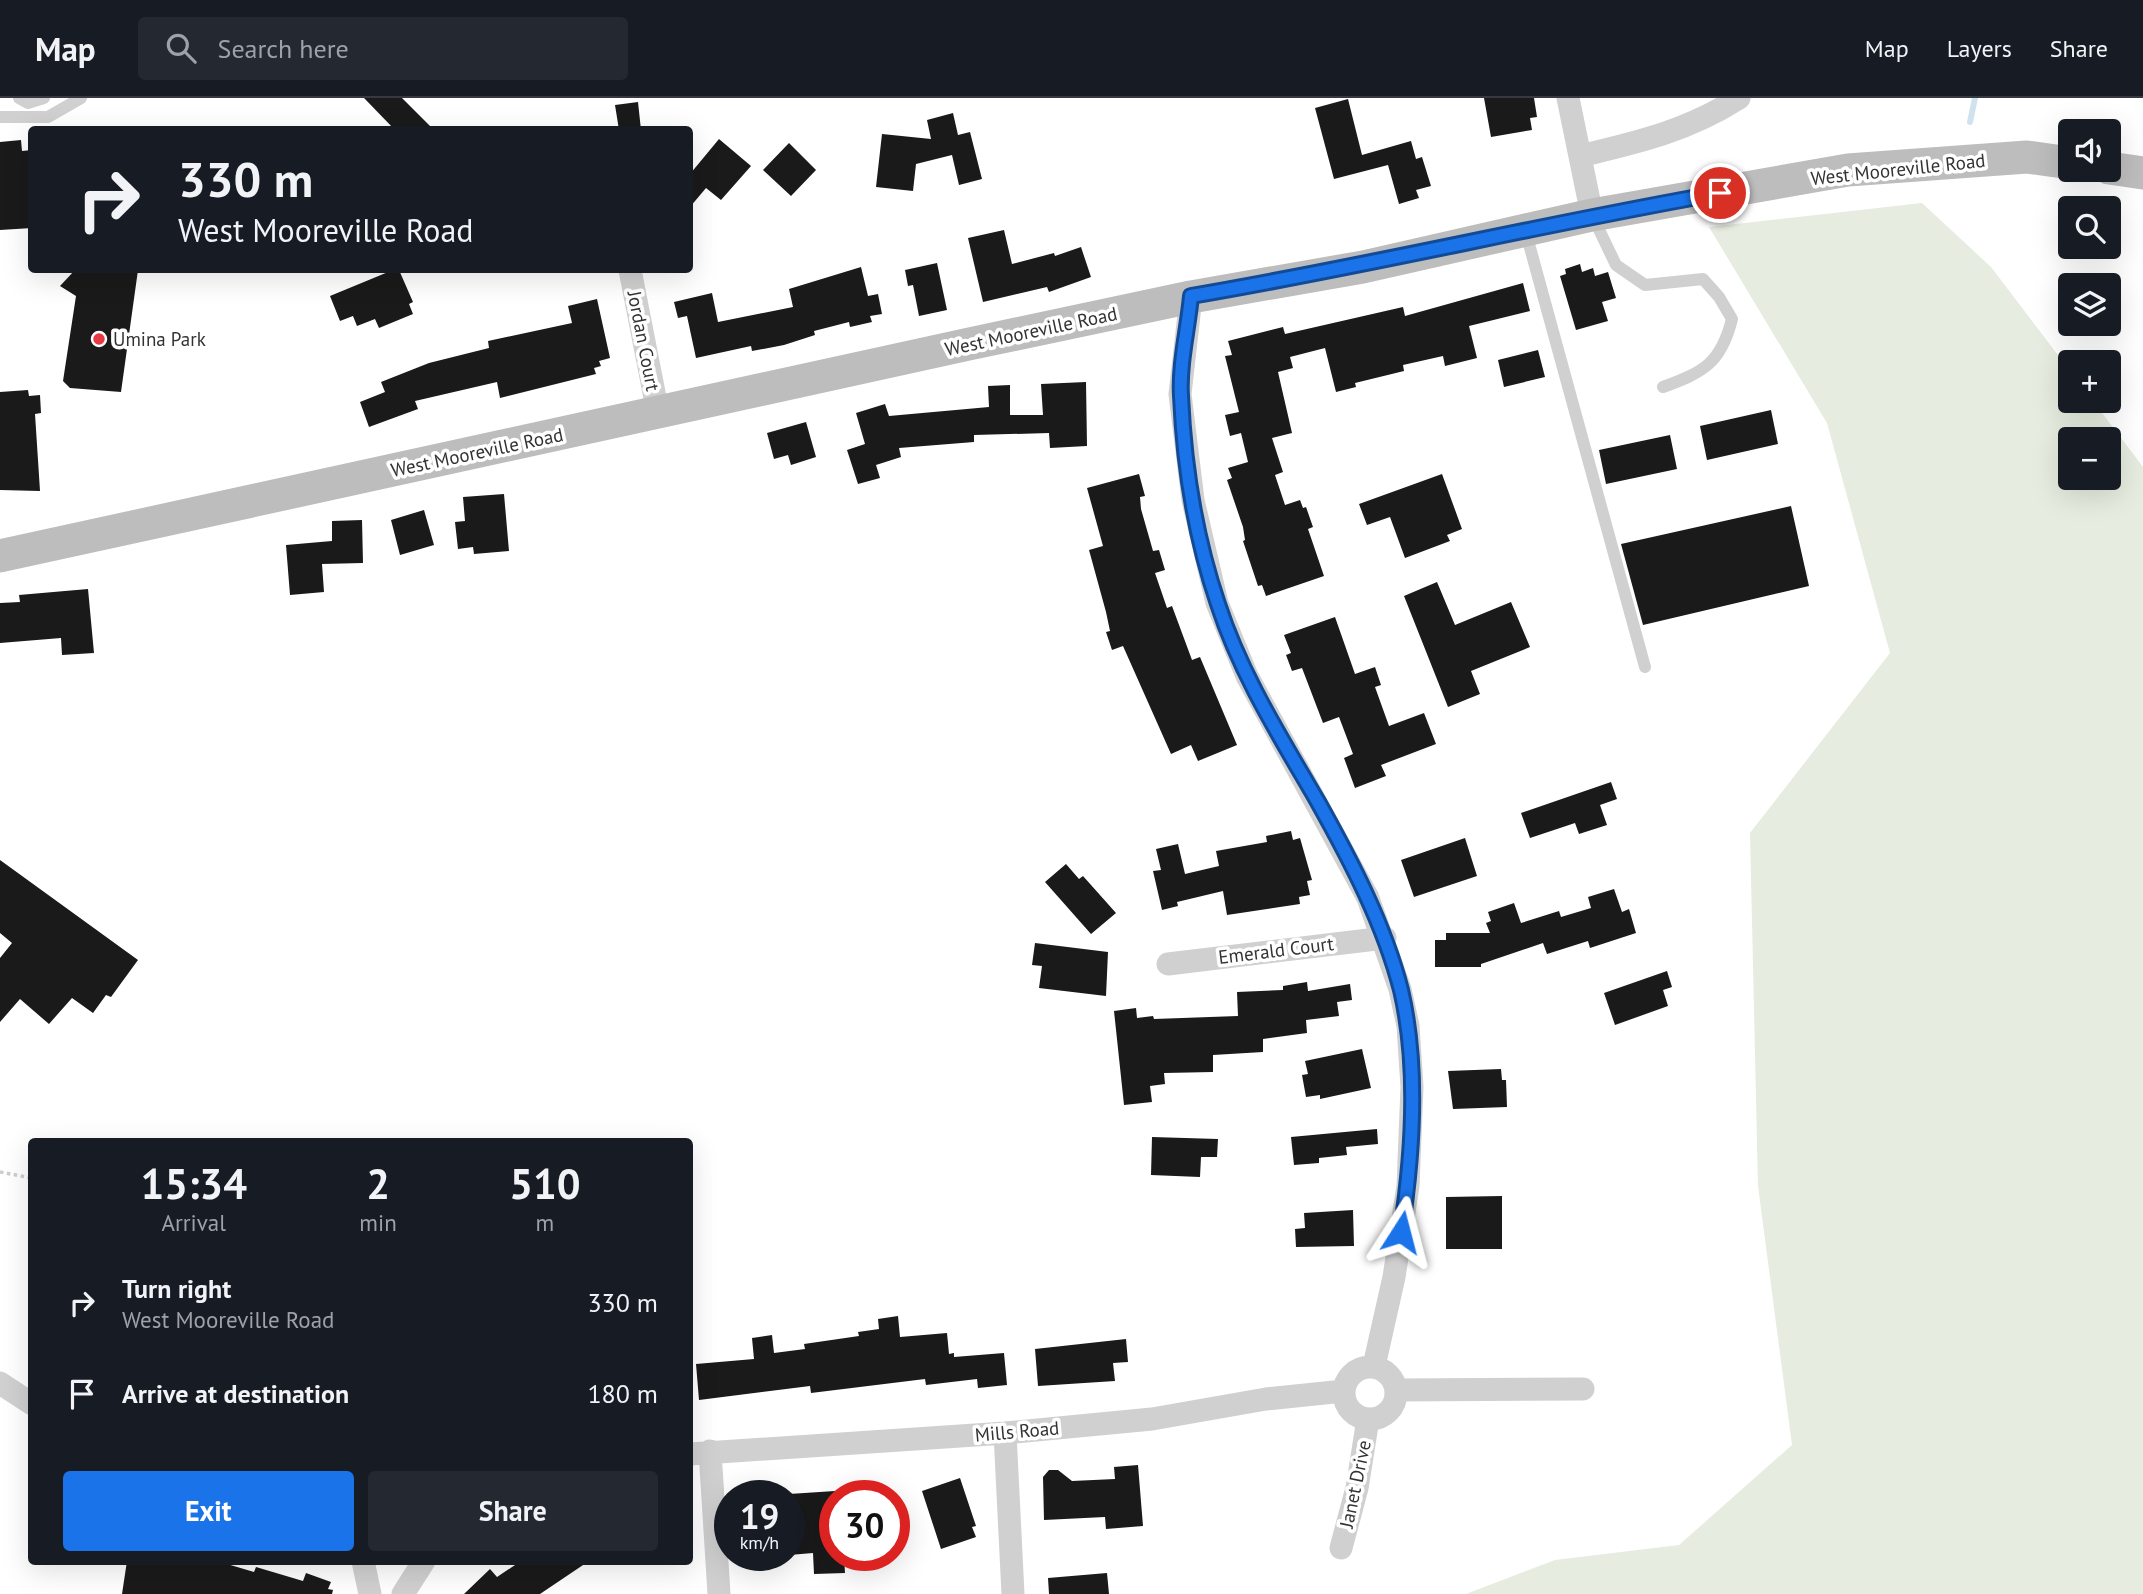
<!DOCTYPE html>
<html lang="en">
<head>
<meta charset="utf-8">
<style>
  :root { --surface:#171b24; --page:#242831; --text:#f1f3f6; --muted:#9ea1a6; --line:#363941; --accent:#1a73e8 }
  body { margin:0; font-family:"PT Sans",sans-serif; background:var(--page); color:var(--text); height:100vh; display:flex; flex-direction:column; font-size:26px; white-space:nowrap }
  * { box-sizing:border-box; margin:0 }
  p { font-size:23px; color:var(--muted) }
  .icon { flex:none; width:38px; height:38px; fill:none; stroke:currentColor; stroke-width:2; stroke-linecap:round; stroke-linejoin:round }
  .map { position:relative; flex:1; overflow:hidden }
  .details { position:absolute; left:28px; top:1040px; width:665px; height:427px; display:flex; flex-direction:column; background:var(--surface); border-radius:7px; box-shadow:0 7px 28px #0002 }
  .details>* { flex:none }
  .hud { position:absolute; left:28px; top:28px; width:665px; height:147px; border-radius:7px; box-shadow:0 7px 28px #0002; background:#171b24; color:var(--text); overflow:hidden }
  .tools { position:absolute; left:2058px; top:21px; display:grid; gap:14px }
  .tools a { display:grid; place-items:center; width:63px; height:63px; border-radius:7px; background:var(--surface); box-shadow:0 7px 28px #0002; font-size:35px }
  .speed { position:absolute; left:714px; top:1382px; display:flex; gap:14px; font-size:35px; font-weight:700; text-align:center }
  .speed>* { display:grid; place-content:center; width:91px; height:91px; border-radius:50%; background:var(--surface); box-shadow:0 7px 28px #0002; line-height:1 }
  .speed small { font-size:18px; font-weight:400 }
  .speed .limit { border:10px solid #d22; background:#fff; color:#111 }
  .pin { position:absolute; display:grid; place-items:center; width:60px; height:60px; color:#fff; margin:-30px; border:4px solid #fff; border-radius:50%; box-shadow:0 2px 7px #0007 }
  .me { position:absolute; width:77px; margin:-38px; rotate:9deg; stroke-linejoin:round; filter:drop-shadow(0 0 5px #0008) }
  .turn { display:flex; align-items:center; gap:24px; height:147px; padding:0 35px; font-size:32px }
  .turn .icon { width:91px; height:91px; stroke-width:2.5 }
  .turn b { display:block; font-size:49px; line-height:60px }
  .eta { display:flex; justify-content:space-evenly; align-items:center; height:119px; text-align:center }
  .eta b { font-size:42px; font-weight:700; line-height:49px }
  .primary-button { display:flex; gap:14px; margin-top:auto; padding:14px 35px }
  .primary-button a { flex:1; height:80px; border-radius:7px; background:var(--accent); color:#fff; font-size:28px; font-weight:700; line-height:80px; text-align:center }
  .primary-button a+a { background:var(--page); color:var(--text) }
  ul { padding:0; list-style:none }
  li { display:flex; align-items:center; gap:21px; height:91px; padding:0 35px }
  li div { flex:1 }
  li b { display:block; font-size:26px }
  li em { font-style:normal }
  header { display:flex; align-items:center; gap:42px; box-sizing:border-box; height:98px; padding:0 35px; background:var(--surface); border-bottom:2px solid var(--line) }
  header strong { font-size:33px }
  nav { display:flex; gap:38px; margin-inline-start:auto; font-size:24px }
  .search { width:490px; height:63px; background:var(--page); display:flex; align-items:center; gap:18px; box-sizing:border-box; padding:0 24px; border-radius:7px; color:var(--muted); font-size:26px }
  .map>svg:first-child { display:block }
  .green { fill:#e6ecdf; fill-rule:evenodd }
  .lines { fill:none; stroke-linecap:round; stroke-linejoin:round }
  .stream { stroke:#cfe2ee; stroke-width:6 }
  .building { fill:#1a1a1a }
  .path { stroke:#cdcdcd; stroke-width:3.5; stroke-dasharray:3.5 3.5; stroke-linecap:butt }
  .lane { stroke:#d0d0d0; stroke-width:12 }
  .street { stroke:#d0d0d0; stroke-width:23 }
  .secondary { stroke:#bdbdbd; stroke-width:33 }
  .route-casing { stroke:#114b97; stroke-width:18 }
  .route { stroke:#1a73e8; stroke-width:12 }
  .poi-dot { fill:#e63946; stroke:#fff; stroke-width:2.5 }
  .labels { text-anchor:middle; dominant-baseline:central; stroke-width:7; stroke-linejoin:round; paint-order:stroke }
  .street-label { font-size:19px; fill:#333; stroke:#fff }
  .poi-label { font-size:19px; fill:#333; stroke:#fff; text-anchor:start }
</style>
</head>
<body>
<header>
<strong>Map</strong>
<div class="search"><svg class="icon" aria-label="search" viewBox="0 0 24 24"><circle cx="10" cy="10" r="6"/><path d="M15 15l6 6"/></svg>Search here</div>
<nav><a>Map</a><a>Layers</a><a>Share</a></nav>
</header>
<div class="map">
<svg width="2143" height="1496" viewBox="0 0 2143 1496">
  <rect width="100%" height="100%" fill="#fff"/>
  <!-- green -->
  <path class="green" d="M1922,105L1991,169L2070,273V303H2093L2143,369V1496H1466L1555,1462L1679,1447L1792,1347L1758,1088L1750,735L1890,555L1827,325L1709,129ZM2070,341H2109V380H2070Z"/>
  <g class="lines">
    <!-- stream -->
    <path class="stream" d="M1970,24L1975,0"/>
  </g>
  <!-- building -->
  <path class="building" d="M364,0H402L434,32H395Z
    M1484,0H1534L1537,19L1530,20L1532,32L1491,39Z
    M1348,1L1362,57L1411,43L1416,61L1422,59L1431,88L1416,92L1419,100L1399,106L1388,67L1334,81L1315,10Z
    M638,4L641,32H619L615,7Z
    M953,15L958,37L970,34L982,81L959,87L952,57L916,66L913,93L876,89L882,36L931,41L927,22Z
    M719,41L751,68L721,102L706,90L690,109V76Z
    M21,42L22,53L32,52V130L0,132V44Z
    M789,45L816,72L791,98L763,72Z
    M1004,132L1012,166L1054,155L1055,158L1081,149L1091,179L1049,194L1047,189L983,204L968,140Z
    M937,165L947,212L919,218L913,187L908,188L905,172Z
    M1580,166L1582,174L1593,170L1595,178L1608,174L1616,200L1602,204L1608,223L1576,232L1560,178L1566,176L1565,171Z
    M861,169L868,198L878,196L882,216L870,218L872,224L850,229L849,224L814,233L815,237L784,247L752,253L751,248L696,260L687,218L678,220L674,204L712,195L718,224L793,209L789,191Z
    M75,172H138L121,294L70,290L63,283L76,198L60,188Z
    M393,172H399L413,204L409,206L413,216L379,230L375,221L357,228L353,218L340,223L330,198Z
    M1523,185L1530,213L1469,228L1477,260L1445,268L1443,258L1403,267L1404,273L1355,285L1356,289L1336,294L1325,250L1290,259L1293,270L1278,274L1292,335L1272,340L1283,374L1275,377L1285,407L1300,402L1303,410L1306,409L1313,429L1308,431L1324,478L1266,498L1262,487L1258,488L1243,443L1245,442L1243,429L1227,382L1232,380L1228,370L1248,364L1241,335L1230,338L1225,317L1239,314L1225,258L1232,257L1228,243L1283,229L1285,236L1403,209L1405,218Z
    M597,201L610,260L599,263L601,268L594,270L596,276L500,300L497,284L415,303L418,311L369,329L360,304L385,294L381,284L429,265L489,250L488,243L572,225L568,208Z
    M1538,252L1545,279L1504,289L1498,262Z
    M1086,284L1087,348L1050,350L1049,335L974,337V344L899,350L901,359L876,367L880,380L858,386L847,352L865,346L856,315L885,306L889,318L989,309L988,288L1010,287V317H1043L1041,286Z
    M28,292L29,298L40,297L41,315L35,316L40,393L0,392V294Z
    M1771,312L1778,346L1707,362L1700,328Z
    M806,324L816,359L791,367L788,357L774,361L767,335Z
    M1670,337L1677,371L1606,386L1599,352Z
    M1139,376L1145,398L1140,399L1141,411L1153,453L1159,452L1165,472L1155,475L1167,510L1172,508L1192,562L1200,559L1237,647L1198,663L1191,647L1171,656L1123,548L1112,552L1106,534L1110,533L1106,514L1089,452L1103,448L1087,390Z
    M1442,376L1462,431L1447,437L1450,443L1405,460L1390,419L1367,427L1359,406Z
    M504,396L509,453L474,456L473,449L458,451L455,424L465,423L463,399Z
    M1791,408L1809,488L1643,527L1621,446Z
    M424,412L434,447L400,457L391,422Z
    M362,422L363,465L322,466L324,494L290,497L286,447L332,443V423Z
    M1437,484L1455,527L1511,504L1530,549L1471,573L1480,596L1448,609L1404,498Z
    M88,491L94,555L62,557L61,540L0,545V505L20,504L19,497Z
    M1335,519L1355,576L1375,569L1381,587L1375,589L1389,628L1424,615L1436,646L1381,667L1386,678L1355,690L1344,660L1353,656L1339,619L1323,625L1302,570L1292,573L1286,557L1291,555L1284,537Z
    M1611,684L1617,701L1600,707L1607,727L1579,736L1575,725L1530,740L1521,715Z
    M1291,733L1293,742L1300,740L1312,782L1307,783L1310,797L1299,799L1300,806L1227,817L1223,793L1177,804L1178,808L1162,812L1153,773L1161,772L1156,751L1178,746L1185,776L1219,768L1216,753L1267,744L1266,738Z
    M1465,740L1477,778L1414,799L1401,762Z
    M0,762L138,862L111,899L106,897L93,915L72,900L49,926L20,901L0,924V860L12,845L0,835Z
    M1066,766L1079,781L1083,778L1116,815L1091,836L1045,784Z
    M1614,791L1622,814L1629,811L1636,835L1590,850L1588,843L1547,856L1543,845L1481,866V869H1435V842H1446V835H1490L1486,825L1491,823L1488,814L1514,805L1521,825L1559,813L1561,819L1591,810L1588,799Z
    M1035,845L1108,854L1106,898L1039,890L1042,868L1032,867Z
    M1667,873L1672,889L1663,892L1668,908L1615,927L1604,895Z
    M1307,884L1308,893L1350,886L1352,902L1337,904L1339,918L1306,922L1307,935L1263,941V954L1213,957V974L1164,975L1165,986L1150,988L1152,1004L1124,1007L1114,913L1136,910L1137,920L1153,918L1154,921L1238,918L1237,894L1283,892V888Z
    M1362,951L1371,990L1320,1001V997L1306,999L1302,977L1308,976L1305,963Z
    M1501,971L1502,982H1506L1507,1009L1453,1011L1448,973Z
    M1377,1031L1378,1046L1346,1049L1347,1057L1319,1060V1065L1294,1067L1291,1039Z
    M1152,1039L1218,1041L1217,1059H1201L1200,1079L1151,1077Z
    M1502,1098V1151H1446V1099Z
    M1353,1112L1354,1148L1296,1149L1295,1131L1305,1130L1304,1115Z
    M898,1218L900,1239L947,1235L949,1256L954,1255V1259L1004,1255L1007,1287L978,1290L977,1281L926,1287L925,1281L811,1295L810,1288L699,1302L696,1266L754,1261L752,1240L772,1237L774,1255L805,1251L804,1246L859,1238L858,1234L879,1231L878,1221Z
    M1126,1241L1128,1264L1113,1265L1115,1283L1038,1288L1035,1251Z
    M1138,1367L1143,1428L1106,1431L1105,1419L1044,1422L1043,1379L1049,1372H1058L1072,1383L1115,1381L1114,1369Z
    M960,1380L976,1428L972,1429L976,1439L941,1451L922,1393Z
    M835,1393V1458H844L845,1475L814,1476L813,1455L789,1457V1396Z
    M127,1463H208V1466H227L254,1474L256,1469L303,1483L306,1475L331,1484L328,1491L333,1492L332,1496H122Z
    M521,1463H589L540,1496H464L490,1471L497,1479Z
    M1107,1475L1109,1496H1049L1048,1480Z"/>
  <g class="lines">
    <!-- path -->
    <path class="path" d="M0,1074L32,1080"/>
    <!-- lane -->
    <path class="lane" d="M19,0L28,5L44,0
      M0,19H48L81,0
      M1593,119L1616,167L1645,187L1703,181L1719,199L1732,221C1721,265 1704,274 1663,289
      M1526,135L1645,569"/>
    <!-- street -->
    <path class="street" d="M1568,0L1592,117
      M1580,58C1639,44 1687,33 1739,0
      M630,172L658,315
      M1191,199L1180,296L1193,402L1217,505L1247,578L1368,800L1400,891L1408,928L1412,989L1408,1088L1394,1179L1374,1268
      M1168,866L1385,840
      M1344 1295a26 26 0 1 1 52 0a26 26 0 1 1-52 0Z
      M0,1285L32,1306
      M1397,1292L1583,1291
      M1005,1335L1013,1496
      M710,1353L719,1496
      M690,1356L1005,1335L1152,1321L1266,1301L1344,1293
      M1341,1450L1357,1390L1368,1321
      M363,1463L370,1496
      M403,1496L424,1463"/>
    <!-- secondary -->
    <path class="secondary" d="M2109,70L2143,75
      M0,458L969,246L1191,199L1363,169L1592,117L1848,72L2027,59L2070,65"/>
  </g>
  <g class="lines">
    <defs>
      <path id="route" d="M1401,1134C1413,1056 1419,969 1401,892C1384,826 1351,763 1318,704C1281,640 1241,577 1218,506C1196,441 1184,367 1181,298C1179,266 1188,231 1191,198C1368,168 1543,126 1720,95"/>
    </defs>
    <!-- route casing -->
    <use href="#route" class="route-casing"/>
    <!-- route -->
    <use href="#route" class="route"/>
  </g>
  <!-- markers -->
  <circle class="poi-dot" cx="99" cy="241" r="7"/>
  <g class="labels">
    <!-- street labels -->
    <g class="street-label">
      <text transform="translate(1898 71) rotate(-6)">West Mooreville Road</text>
      <text transform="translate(1031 233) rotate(-12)">West Mooreville Road</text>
      <text transform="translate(644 243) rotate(79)">Jordan Court</text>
      <text transform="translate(477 354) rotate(-12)">West Mooreville Road</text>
      <text transform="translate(1276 852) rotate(-7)">Emerald Court</text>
      <text transform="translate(1017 1333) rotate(-5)">Mills Road</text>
      <text transform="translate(1355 1386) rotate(-78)">Janet Drive</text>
    </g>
    <!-- poi labels -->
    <g class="poi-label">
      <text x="113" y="241">Umina Park</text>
    </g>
  </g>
</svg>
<div class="tools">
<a><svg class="icon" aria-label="sound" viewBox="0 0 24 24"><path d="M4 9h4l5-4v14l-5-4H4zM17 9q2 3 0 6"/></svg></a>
<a><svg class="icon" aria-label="search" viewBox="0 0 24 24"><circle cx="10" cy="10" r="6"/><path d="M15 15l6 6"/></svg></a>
<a><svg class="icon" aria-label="layers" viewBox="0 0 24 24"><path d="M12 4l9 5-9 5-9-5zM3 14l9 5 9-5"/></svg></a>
<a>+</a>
<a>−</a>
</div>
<div class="speed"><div>19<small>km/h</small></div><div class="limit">30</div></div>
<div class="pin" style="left:1720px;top:95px;background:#d93025"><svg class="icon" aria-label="arrive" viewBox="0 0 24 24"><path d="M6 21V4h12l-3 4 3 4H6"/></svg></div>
<svg class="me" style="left:1401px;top:1134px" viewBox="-20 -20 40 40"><path d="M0-17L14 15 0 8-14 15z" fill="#1a73e8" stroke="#fff" stroke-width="4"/></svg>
<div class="hud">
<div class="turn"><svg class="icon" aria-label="right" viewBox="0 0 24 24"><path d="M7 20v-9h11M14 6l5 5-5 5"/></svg><div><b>330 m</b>West Mooreville Road</div></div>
</div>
<section class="details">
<div class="eta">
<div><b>15:34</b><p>Arrival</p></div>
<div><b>2</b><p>min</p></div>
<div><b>510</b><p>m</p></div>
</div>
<ul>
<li><svg class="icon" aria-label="right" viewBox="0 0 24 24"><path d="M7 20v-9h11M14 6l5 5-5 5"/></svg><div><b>Turn right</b><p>West Mooreville Road</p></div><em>330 m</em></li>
<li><svg class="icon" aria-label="arrive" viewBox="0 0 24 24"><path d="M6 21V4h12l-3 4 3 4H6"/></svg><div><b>Arrive at destination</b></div><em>180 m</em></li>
</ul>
<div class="primary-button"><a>Exit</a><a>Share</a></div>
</section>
</div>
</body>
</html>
